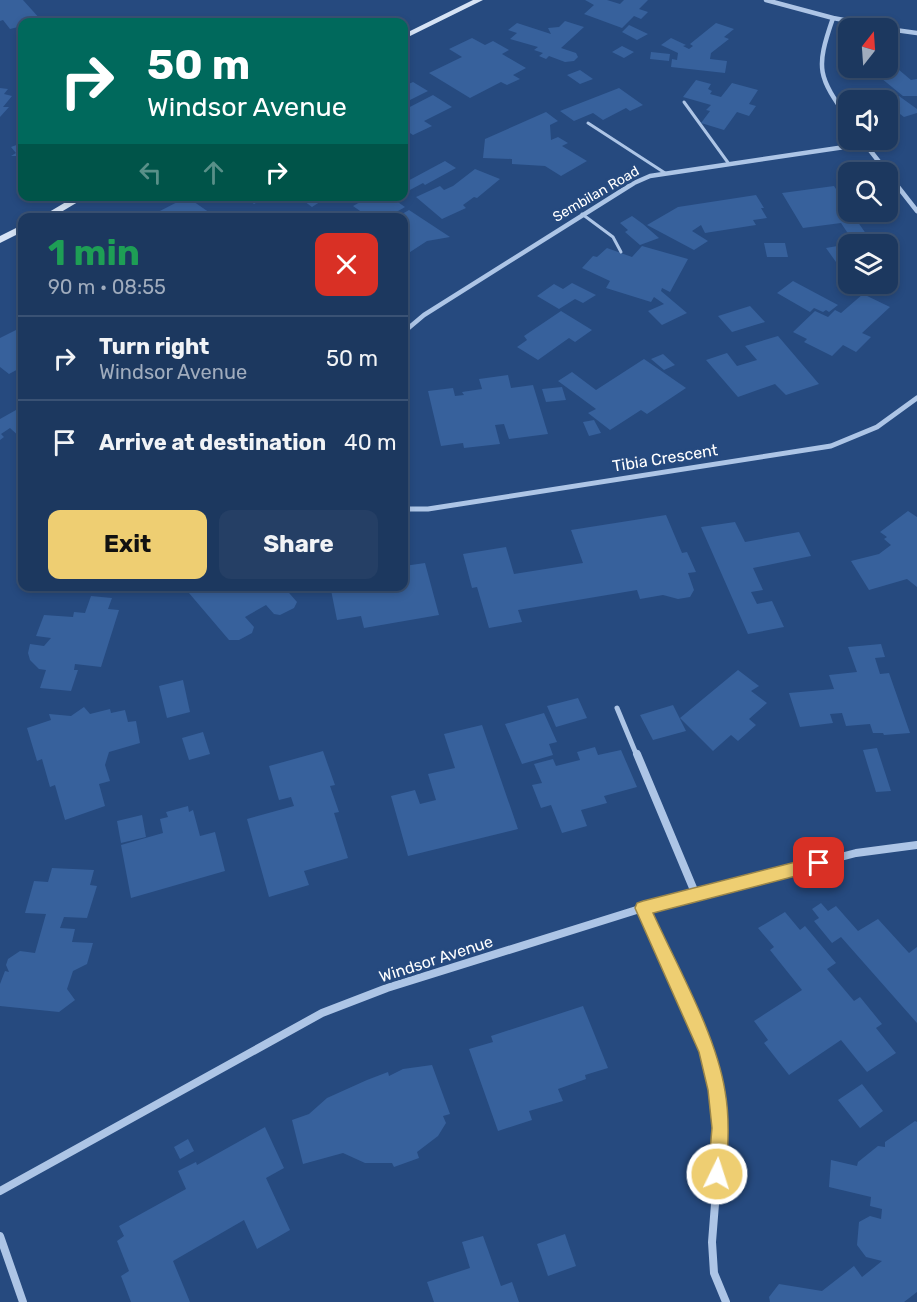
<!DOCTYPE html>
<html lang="en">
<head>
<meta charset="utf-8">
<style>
  :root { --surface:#1c385f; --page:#253f65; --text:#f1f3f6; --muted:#a0acbd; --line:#3a5274; --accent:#eece72 }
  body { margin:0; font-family:Rubik,sans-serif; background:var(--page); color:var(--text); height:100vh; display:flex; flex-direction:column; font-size:22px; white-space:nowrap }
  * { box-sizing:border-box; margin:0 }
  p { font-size:20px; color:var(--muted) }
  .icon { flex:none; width:33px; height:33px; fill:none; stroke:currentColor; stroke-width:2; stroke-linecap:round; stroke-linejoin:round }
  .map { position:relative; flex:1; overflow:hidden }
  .side { position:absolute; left:18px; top:213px; width:390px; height:378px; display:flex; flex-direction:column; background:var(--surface); border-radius:12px; box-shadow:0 3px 9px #0003,0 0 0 2px var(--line) }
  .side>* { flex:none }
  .top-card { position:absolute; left:18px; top:18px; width:390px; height:183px; border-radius:12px; box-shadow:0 3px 9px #0003,0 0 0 2px var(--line); background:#00695c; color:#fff; overflow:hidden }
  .needle { width:39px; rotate:17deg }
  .tools { position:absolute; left:838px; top:18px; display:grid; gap:12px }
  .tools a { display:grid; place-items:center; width:60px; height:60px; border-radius:12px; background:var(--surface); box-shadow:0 3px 9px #0003,0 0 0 2px var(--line); font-size:30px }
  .pin { position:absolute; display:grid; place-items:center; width:51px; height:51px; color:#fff; margin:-26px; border-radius:12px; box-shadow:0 3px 9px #0006 }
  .me { position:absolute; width:66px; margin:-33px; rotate:4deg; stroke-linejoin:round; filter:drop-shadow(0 0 4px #0008) }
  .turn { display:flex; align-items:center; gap:21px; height:126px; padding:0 30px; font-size:27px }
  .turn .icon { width:78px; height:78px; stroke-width:2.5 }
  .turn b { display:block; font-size:42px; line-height:51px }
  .lanes { display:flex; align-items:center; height:57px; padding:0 30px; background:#0003; justify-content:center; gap:30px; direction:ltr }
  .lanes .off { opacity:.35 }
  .round { display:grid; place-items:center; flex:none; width:63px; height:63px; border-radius:12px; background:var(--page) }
  .head { display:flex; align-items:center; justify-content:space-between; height:102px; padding:0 30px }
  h1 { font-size:36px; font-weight:700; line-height:45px; color:#1e9e55 }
  .action { display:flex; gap:12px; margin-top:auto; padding:12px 30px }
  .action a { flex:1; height:69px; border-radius:12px; background:var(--accent); color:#111; font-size:24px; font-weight:700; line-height:69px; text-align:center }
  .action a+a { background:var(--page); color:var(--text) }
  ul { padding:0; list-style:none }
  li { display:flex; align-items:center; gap:18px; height:84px; padding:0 30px; border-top:2px solid var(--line) }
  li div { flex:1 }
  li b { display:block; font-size:22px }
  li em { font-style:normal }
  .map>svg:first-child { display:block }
  .building { fill:#37619c }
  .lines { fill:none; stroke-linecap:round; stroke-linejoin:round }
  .lane { stroke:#adc5e6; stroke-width:3 }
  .street-far2 { stroke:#adc5e6; stroke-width:4.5 }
  .street-far1 { stroke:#adc5e6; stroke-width:5 }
  .street { stroke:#adc5e6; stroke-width:8 }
  .secondary { fill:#d6e3f5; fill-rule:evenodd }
  .route { fill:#eece72; stroke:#9b864a; stroke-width:1.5 }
  .labels { text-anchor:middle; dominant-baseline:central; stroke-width:6; stroke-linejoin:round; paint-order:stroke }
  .far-street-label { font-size:14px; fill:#fff; stroke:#264a7f }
  .street-label { font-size:16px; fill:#fff; stroke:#264a7f }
</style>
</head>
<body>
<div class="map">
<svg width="917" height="1302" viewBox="0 0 917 1302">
  <rect width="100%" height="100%" fill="#264a7f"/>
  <!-- building -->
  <path class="building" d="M0,0H23L41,20L22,22V26L10,29L3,20L0,21Z
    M585,0H607L620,4L624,0H648L639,9L648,12L641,19L634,16L622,28L584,14L594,5Z
    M565,21L584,27L561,48L576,53L578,57L574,61L565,62L549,56L546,59L539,56L543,53L534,50L538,47L510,39L517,33L508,30L517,23L551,34L548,28L559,27Z
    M716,23L734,29L724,37L729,39L711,53L710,59L727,61L725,73L671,67L672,59L677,60L678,53L661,45L671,38L686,45L683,46L689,49L693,46L690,44Z
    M629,25L648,34L637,40L622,32Z
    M472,38L485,45L493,41L509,50L502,54L526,68L513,75L520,79L507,85L501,82L470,98L429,73L462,57L449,49Z
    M622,46L634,52L624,58L612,52Z
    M651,52L670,54L669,61L650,59Z
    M892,64L911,80L917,79V96H903L876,74L882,73L877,69L888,68Z
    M580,70L593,79L580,84L567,75Z
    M696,80L711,84L708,89L712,91L710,94L721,97L732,83L758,90L749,104L756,106L749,116L737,112L724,130L701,123L710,111L706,110L711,105L683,97Z
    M413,82L428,91L408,101L404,98V86Z
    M0,88L8,89L4,94L12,96L3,107H9L0,117Z
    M619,88L643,105L630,111L626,108L603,120L593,113L574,121L560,111Z
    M433,95L452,107L424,121L432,126L413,135L404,129V110Z
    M899,96L917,109V113L904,117L888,105V100Z
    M546,112L558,121L550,125L551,140L558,137L568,143L562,146L587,161L561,176L545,166L512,164V159L483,158L485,139Z
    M22,143V156H11L16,153L11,147Z
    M445,161L456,168L425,185L423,183L408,191L404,188V183Z
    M475,169L500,179L477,198L474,197L463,205L466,208L442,219L416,197L440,186L444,190L453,186Z
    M834,186L848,207H843L850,218H855L869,238L853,241L841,223L803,228L782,193Z
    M756,195L764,208H761L767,218L753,220L756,225L705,233L701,225L692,231L708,241L694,250L647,225L678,207Z
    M244,196H279L269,201L265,198L254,204Z
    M297,196H329L312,207Z
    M371,196L382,203L392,198L405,207L386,218H370L353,206Z
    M187,197L213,215L208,218H165L158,212Z
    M409,210L450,237L427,241L404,256V218H395Z
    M632,216L643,224L659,238L640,245L625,232L628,230L620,223Z
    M764,243H785L788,257H767Z
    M849,244V260L836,262L826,248Z
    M642,246L688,259L670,292L662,288L661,291L687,313L662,325L648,311L664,304L654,297L651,302L606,288L610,281L582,268L593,256L597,257L607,248L632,257Z
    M793,281L838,305L829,312L826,310L823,312L814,308L810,312L777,293Z
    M572,283L596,295L583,303L575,299L559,309L537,296L554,284L563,289Z
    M863,294L890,307L862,333L871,337L856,352L843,345L832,356L804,342L807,339L793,332L815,311L828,317L835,310L841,313Z
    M750,306L765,322L732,332L718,316Z
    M561,311L592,330L575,342L569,338L538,360L517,347L527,340L524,336Z
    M22,327V367L9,374L0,367V338Z
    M778,336L819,384L786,395L775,384L738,397L706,360L727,353L737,366L757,360L745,346Z
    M663,354L675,365L664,370L651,359Z
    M644,359L686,388L647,414L641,410L610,430L588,413L596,409L558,381L572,372L596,390Z
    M508,375L511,388L533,385L548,434L509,439L504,424L495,425L500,444L464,448L463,443L441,446L428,391L453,388L455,396L464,395L462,392L482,389L479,379Z
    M562,387L566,400L546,402L542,389Z
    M16,410H22V439L10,428L1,434L4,437L0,440V419Z
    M594,420L601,433L589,436L583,422Z
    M908,511L917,517V587L907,579L869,590L851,561L879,554L891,545L884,539L887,537L880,532Z
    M666,515L682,553L687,552L696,572L688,573L694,590L690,597L678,599L663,595L640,599L637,590L518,610L522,622L489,628L477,587L472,588L463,554L506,547L514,574L583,563L571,530Z
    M735,522L745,542L799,532L811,556L753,568L763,590L751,592L757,604L772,601L784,627L748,634L701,527Z
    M425,563L439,615L364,628L361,616L337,620L331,590L339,589L338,586H404V566Z
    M183,586H283L297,602L294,608L280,615L274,614L266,605L245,617L254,627L252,633L239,640H229Z
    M91,596L112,598L108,609L119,610L101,667L75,664L74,670H78L71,691L40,688L46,670L39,669L30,660L28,653L30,644L44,646L51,638L36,636L44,615L73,617L74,612L85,613Z
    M881,644L885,657L875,658L880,674L889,673L910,733L884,735L883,733H873L870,724L846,726L842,713L830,714L833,723L800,727L789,693L834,689L829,675L857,672L848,647Z
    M738,670L759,686L751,691L767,703L749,719L756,725L738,741L731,735L713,751L680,718Z
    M183,680L190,712L167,718L159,686Z
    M578,698L587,718L556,727L547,706Z
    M673,705L686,731L653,740L640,715Z
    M84,707L90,714L110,709L111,713L125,710L128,722L136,721L140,743L109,752L105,765L110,781L99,784L105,806L65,820L55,785L50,787L42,759L37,761L27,728L51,720L49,714L71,716Z
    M544,713L557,742L549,744L553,755L522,764L505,724Z
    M482,725L518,829L408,856L391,796L415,790L420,804L436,800L428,774L455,768L444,734Z
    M203,732L210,754L189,760L182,738Z
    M595,747L598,755L621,750L637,787L604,796L607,803L581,810L587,826L562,833L551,805L541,808L532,785L542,783L534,764L553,759L556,766L580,760L577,752Z
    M877,748L891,791L876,792L863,750Z
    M323,751L335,785L330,786L339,812L334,813L348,858L304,871L309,885L269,897L247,819L294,806L291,797L279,800L269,766Z
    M188,806L189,812L193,810L200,836L215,832L225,871L131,898L121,845L163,833L160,819L168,817L166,812Z
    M142,815L146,837L121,843L117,821Z
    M52,868L94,870L90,885L97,886L87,918L64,917L60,928L75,929L72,942L93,943L87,964L73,971L67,989L75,1000L59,1012L0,1006V984L5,971L9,972L6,965L8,959L20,951L35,953L46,914L25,913L34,881L48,882Z
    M821,903L828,911L836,906L858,931L878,919L909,953L917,947V1023L841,937L832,943L814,921L819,918L812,909Z
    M785,912L800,930L805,926L836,963L827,969L854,1001L860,997L882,1024L876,1028L896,1053L867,1072L841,1040L789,1075L764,1043L768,1040L754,1021L802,990L770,950L774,947L758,928Z
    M583,1006L608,1068L585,1075L586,1079L558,1089L563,1101L529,1111L532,1120L498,1131L469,1049L493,1042L491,1036Z
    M432,1065L450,1114L443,1116L446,1123L438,1136L417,1152L419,1158L394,1167L392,1163H365L343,1153L303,1164L292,1120L309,1114L327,1098L367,1080L388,1072L389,1076L403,1069Z
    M862,1084L883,1111L860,1128L838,1100Z
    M915,1121L917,1122V1292L904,1302H770L769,1297L779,1284L822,1291L854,1266L862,1277L882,1261L866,1257L857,1245L859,1222L870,1216L881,1219L882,1209L870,1206L871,1197L829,1187L831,1160L857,1166L858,1162L878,1146L885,1147V1142Z
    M265,1127L284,1168L266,1178L290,1230L257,1249L244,1220L173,1261L190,1302H131L121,1276L129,1271L117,1241L124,1236L119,1226L186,1189L178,1171L196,1162L197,1165Z
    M188,1139L194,1151L180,1159L174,1147Z
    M565,1234L576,1266L548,1276L537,1244Z
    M483,1236L501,1286L512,1282L519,1302H434L427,1282L470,1268L462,1242Z"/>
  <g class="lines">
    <!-- lane -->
    <path class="lane" d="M684,102L729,164
      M588,123L665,173
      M582,214L613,237L621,252"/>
    <!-- street-far2 -->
    <path class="street-far2" d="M766,0L833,18L887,28
      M833,18C815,70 818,76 849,120
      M888,29L917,33
      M862,140L887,172
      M888,174L917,211
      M405,331L424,315L634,183L650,176L865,144"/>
    <!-- street-far1 -->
    <path class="street-far1" d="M404,332L407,329
      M404,509H428L831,446L877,427L917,398
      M617,708L637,756"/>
    <!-- street -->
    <path class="street" d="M637,754L696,895
      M643,908L707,1052L717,1090L721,1128L712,1242L714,1273L726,1302
      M0,1191L322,1013L387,988L643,908L856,853L917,845
      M0,1236L23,1302"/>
    <!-- secondary -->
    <path class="secondary" d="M473,0H483L404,39V34Z
      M76,196H88L51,218H39Z
      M22,225V232L0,243V236Z"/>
  </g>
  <!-- route -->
  <path class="route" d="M819,856L824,858L826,863L824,868L819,870L653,913C677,966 716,1034 725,1091C730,1119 728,1146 726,1174L724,1180L717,1182L711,1180L708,1174L712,1128L708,1090L699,1052L635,908L637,903L643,901Z"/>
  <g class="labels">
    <!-- far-street labels -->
    <g class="far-street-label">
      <text transform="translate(596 194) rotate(-30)">Sembilan Road</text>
    </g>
    <!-- street labels -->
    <g class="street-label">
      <text transform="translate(665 458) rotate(-9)">Tibia Crescent</text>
      <text transform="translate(436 959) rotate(-18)">Windsor Avenue</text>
    </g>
  </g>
</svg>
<div class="tools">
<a><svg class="needle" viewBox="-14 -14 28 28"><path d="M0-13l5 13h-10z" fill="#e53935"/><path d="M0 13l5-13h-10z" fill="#a0acbd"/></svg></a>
<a><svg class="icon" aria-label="sound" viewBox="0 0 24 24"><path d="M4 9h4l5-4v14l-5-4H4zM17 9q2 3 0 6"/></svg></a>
<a><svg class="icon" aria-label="search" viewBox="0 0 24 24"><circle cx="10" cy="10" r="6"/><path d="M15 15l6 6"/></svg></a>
<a><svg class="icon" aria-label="layers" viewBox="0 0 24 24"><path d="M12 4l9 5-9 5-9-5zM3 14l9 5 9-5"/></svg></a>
</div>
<div class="pin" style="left:819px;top:863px;background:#d93025"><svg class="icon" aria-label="arrive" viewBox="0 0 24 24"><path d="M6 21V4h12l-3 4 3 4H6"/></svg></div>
<svg class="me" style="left:717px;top:1174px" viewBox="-20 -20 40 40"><circle r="17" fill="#eece72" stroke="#fff" stroke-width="3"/><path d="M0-11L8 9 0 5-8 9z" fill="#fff"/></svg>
<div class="top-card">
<div class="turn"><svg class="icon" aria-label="right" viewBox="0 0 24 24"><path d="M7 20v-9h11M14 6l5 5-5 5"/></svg><div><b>50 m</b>Windsor Avenue</div></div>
<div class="lanes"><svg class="icon off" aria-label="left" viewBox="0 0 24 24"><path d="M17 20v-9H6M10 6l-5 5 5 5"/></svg><svg class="icon off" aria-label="ahead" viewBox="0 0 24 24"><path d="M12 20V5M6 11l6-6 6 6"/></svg><svg class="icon" aria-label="right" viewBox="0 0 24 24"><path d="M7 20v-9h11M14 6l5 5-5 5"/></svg></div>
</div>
<section class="side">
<div class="head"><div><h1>1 min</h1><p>90 m · 08:55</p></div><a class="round" style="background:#d93025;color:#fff"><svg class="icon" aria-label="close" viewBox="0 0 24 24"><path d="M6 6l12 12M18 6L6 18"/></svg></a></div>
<ul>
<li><svg class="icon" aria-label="right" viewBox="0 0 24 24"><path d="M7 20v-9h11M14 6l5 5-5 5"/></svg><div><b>Turn right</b><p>Windsor Avenue</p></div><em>50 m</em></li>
<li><svg class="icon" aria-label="arrive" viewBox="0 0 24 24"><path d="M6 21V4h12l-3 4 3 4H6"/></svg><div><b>Arrive at destination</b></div><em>40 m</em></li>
</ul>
<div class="action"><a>Exit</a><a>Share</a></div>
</section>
</div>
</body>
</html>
